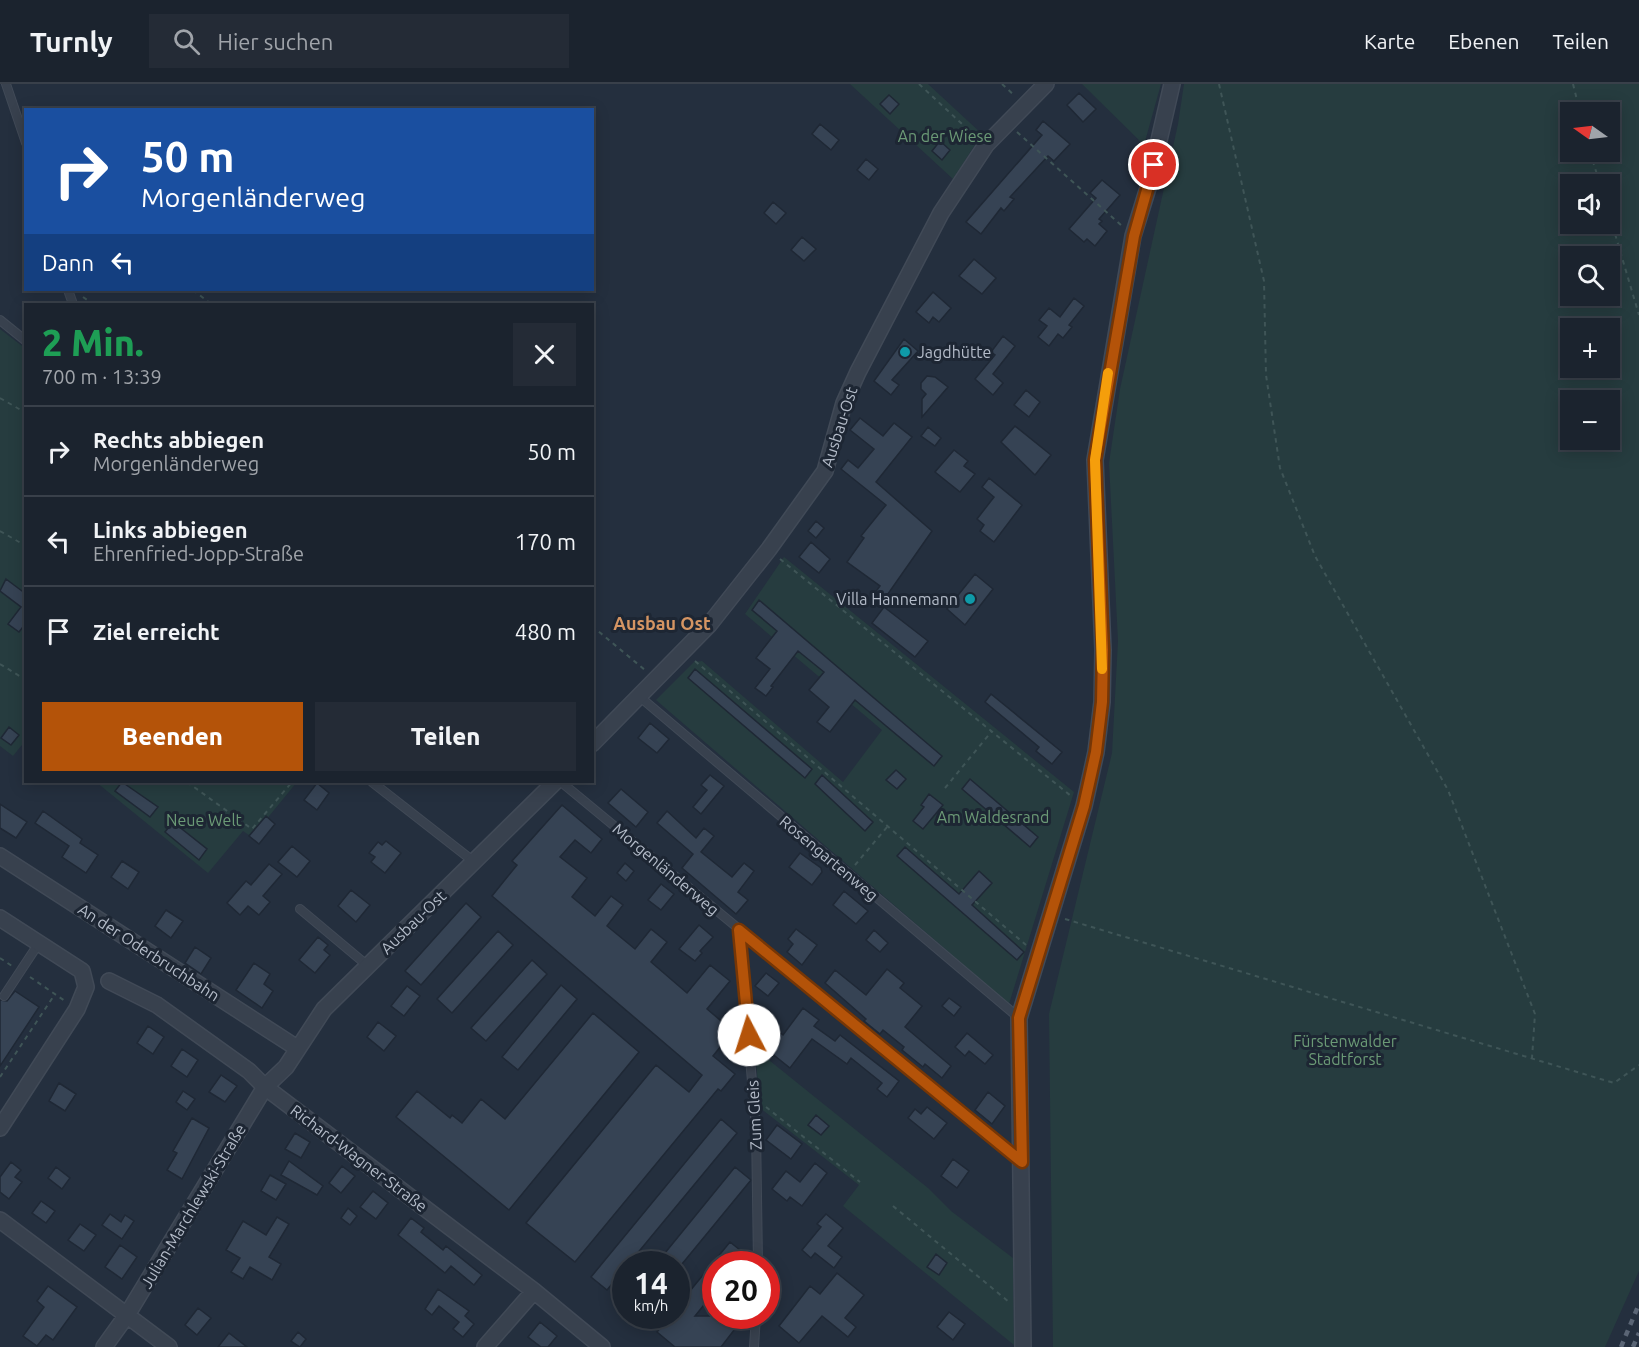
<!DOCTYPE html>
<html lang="de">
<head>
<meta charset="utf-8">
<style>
  :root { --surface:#1b232e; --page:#242b36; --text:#f1f3f6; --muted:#a0a4aa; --line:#39404a; --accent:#b45309 }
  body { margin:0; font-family:Ubuntu,sans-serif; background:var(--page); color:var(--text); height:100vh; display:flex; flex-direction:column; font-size:22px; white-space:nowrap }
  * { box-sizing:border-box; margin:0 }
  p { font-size:20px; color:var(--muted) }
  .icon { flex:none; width:33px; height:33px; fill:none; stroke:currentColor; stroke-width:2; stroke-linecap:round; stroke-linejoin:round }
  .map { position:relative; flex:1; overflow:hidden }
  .sheet { position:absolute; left:24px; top:219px; width:570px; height:480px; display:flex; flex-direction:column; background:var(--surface); border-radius:0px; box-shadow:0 3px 15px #0003,0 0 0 2px var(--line) }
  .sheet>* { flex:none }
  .guide { position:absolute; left:24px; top:24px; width:570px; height:183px; border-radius:0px; box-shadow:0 3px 15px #0003,0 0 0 2px var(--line); background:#1a4fa0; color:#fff; overflow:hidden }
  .needle { width:39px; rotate:284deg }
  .controls { position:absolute; left:1560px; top:18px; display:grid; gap:12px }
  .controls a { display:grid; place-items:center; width:60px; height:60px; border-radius:0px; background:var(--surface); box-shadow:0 3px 15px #0003,0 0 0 2px var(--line); font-size:30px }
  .speed { position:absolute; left:612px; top:1167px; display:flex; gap:12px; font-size:30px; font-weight:700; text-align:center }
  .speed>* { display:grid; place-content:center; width:78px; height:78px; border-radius:50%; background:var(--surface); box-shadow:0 3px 15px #0003,0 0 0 2px var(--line); line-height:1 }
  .speed small { font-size:15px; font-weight:400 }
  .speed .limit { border:9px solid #d22; background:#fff; color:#111 }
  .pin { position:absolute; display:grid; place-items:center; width:51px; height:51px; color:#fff; margin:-26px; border:3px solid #fff; border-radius:50%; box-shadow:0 2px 6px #0007 }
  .me { position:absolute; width:66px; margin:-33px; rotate:355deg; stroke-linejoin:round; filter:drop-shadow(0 0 4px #0008) }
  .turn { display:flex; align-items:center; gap:21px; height:126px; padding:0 18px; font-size:27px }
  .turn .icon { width:78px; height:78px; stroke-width:2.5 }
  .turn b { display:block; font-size:42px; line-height:51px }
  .then { display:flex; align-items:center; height:57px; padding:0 18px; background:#0003; gap:12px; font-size:22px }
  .round { display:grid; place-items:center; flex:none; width:63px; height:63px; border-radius:0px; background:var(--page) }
  .summary { display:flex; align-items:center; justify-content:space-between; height:102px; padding:0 18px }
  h1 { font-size:36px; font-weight:800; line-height:45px; color:#1e9e55 }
  .action { display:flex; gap:12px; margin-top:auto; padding:12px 18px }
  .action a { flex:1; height:69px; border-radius:0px; background:var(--accent); color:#fff; font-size:24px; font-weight:800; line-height:69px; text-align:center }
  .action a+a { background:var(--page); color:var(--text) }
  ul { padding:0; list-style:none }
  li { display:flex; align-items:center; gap:18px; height:90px; padding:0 18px; border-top:2px solid var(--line) }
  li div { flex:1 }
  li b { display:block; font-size:22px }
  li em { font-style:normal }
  header { display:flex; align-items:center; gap:36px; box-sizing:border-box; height:84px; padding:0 30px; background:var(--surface); border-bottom:2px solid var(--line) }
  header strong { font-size:28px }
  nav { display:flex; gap:33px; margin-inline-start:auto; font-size:21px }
  .search { width:420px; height:54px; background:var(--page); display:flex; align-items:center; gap:15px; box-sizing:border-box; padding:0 21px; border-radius:0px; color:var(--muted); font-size:22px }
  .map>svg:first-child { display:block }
  .green { fill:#263c3f; fill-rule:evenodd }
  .building { fill:#364354; stroke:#1f2835; stroke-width:1.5 }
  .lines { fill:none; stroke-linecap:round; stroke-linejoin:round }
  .lane-casing { stroke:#414a57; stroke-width:10 }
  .street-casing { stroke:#414a57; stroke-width:18 }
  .path { stroke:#3f5557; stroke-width:2; stroke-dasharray:4.5 4.5; stroke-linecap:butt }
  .lane { stroke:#38414e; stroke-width:8 }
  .street { stroke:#38414e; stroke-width:15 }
  .rail { stroke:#5a6575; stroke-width:4.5; stroke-dasharray:6 6; stroke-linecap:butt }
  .route-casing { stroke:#753606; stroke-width:15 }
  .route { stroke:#b45309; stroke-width:10 }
  .slow { stroke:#f59e0b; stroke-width:10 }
  .culture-dot { fill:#0f9aa8; stroke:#1d2633; stroke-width:2 }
  .labels { text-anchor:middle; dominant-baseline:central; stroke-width:6; stroke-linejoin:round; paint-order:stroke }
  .park-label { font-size:16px; fill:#6b9a76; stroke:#1d2633 }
  .poi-label { font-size:16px; fill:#b4bcc9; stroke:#1d2633; text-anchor:start }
  .street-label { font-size:16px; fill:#b4bcc9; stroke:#1d2633 }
  .neighbourhood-label { font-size:18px; font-weight:bold; fill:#d59563; stroke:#1d2633 }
</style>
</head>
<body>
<header>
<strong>Turnly</strong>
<div class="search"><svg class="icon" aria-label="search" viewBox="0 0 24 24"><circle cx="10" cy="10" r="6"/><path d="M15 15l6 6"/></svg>Hier suchen</div>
<nav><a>Karte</a><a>Ebenen</a><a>Teilen</a></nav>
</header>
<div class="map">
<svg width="1639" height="1263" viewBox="0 0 1639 1263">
  <rect width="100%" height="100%" fill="#242f3e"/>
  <!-- green -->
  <path class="green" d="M850,0H928L982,50L953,95Z
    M1082,0H1161L1144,61Z
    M1184,0H1639V1187L1605,1263H1053L1049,930L1112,669L1118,557L1109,379L1120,305L1178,40ZM1610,28V68H1570V28ZM1570,100H1610V140H1570ZM1570,172H1610V212H1570ZM1610,244V284H1570V244ZM1610,316V356H1570V316Z
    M0,245L26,265V656L13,672L0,662Z
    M784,473L1074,708L1009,920L656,616L694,578L702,577L843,698L882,646L745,530Z
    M96,698H297L252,753L243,747L208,789Z
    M755,965L928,1104L951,1127L1013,1174L1014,1261L843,1122L859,1101L760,1024Z"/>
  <!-- building -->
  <path class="building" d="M1079,9L1096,25L1083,38L1067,21Z
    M889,11L899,20L890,30L880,20Z
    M1043,37L1070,60L1054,77L1048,72L1010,113L1014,115L1004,127L1001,124L981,150L966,138L1042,51L1036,46Z
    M820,40L839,56L831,66L812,50Z
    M940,57L950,66L942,76L932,67Z
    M866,75L878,85L869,96L857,86Z
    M1102,96L1120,111L1099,135L1102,137L1099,140L1107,147L1095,162L1087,155L1084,158L1069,145L1096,114L1090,109Z
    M773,118L786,129L776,140L764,129Z
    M802,153L816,165L804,177L791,166Z
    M974,175L996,194L982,210L959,192Z
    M933,208L951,224L939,238L933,233L929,239L916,228Z
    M1074,214L1084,222L1069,241L1072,243L1063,254L1058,250L1049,262L1038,253L1047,242L1039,236L1049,224L1060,233Z
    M1003,252L1015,262L993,290L1003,299L993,311L975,295L995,271L991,268Z
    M904,255L918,267L892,296L899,301L891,311L874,297Z
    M927,292L935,293L948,303L922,333V315L926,310L921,305V299Z
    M1026,306L1040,318L1029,333L1014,321Z
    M860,334L883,352L894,339L912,353L876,398L932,447L883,517L874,510L880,502L847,478L864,454L861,452L886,421L841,385L848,376L858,384L874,365L850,346Z
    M1015,342L1051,371L1035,391L1001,358Z
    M928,343L941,354L935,362L921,352Z
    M954,366L968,377L964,382L975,390L960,408L935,388Z
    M989,394L1022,421L994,458L980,447L984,441L977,435L994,413L982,403Z
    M816,437L824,444L816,454L808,447Z
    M811,458L830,475L819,489L799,473Z
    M975,490L993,505L965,541L947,525Z
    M6,495L26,510V539L19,548L8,540L21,523L0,507Z
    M759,516L942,672L934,682L855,616L830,648L817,638L829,623L809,606L824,588L798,567L771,602L773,603L766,612L755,604L770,585L756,574L777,547L752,526Z
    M884,523L928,557L915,573L872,539Z
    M695,585L812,685L805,694L688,594Z
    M991,610L1062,668L1052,680L1036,667L1039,663L985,618Z
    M650,639L669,655L657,669L638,654Z
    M9,643L19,651L11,661L1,654Z
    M896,686L906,695L897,705L886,696Z
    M710,691L724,702L701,730L693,723L707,706L701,701Z
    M822,691L873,738L865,747L815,700Z
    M970,695L1038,753L1030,763L962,705Z
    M122,698L158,723L150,733L115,707Z
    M317,699L329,709L317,726L304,716Z
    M621,705L648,728L636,743L608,719Z
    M929,710L943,721L923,745L913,737L924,723L921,721Z
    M0,720L27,738L16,754L0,744Z
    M562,721L602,755L591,769L575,756L560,773L587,794L572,813L595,832L611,812L623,821L607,842L635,865L651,845L667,858L651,878L687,909L710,881L730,897L707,925L733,947L713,972L735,990L721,1007L718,1005L575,1178L526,1139L656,981L689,1008L702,991L492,812L517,781L512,777Z
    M43,727L82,755L80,759L98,771L86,789L62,773L69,762L35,739Z
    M667,727L696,754L704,744L714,752L701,768L732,793L744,779L754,787L738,808L748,816L736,830L682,784L693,770L657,739Z
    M266,732L275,740L259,760L249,752Z
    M173,738L207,765L199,776L165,748Z
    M386,757L401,769L385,789L371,778L375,773L369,769L378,758L382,761Z
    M292,762L310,777L297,793L278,778Z
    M905,763L959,810L979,787L992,799L972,821L1024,868L1017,876L897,772Z
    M800,769L821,784L822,788L812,801L789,783Z
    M122,777L139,788L128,805L111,793Z
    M625,779L634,787L626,797L617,789Z
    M269,780L282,790L263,812L270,818L259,831L248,822L240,831L227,819L246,797L251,801Z
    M661,800L674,810L661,826L648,816Z
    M351,806L370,821L356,838L338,822Z
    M844,807L868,827L856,840L833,821Z
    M466,819L481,833L421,901L405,887Z
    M166,826L183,837L171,854L155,842Z
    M699,841L713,853L700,867L702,869L695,877L679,865Z
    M796,845L817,861L802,881L787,868L793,860L788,855Z
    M874,846L888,859L880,868L866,856Z
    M498,847L513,861L452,929L437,915Z
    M318,853L328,861L324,866L330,871L315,889L299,876Z
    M195,863L211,874L201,890L185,879Z
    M532,876L547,890L486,957L471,944Z
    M254,879L270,890L264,900L273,907L262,924L236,906Z
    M887,885L904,899L900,904L922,922L905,943L951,982L942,994L925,980L923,983L902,966L904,963L883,946L880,950L864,937L866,935L825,899L835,886L866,911Z
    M766,889L779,899L768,912L755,902Z
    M561,901L577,915L518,986L502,973Z
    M407,902L420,912L404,932L391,922Z
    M15,907L39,923L0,982V916L7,917Z
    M949,914L961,923L954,932L942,922Z
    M803,924L819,936L814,942L835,957L840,951L899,997L887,1013L877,1005L882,999L851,974L847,980L812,955L790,984L765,964L778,947L783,951Z
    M593,929L639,968L509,1126L396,1033L417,1007L450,1034L452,1031L462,1039L481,1015L505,1035Z
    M378,938L396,952L384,967L367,953Z
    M148,942L164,953L153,970L137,959Z
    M967,949L993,971L985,980L969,967L965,972L955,963Z
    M182,965L198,976L187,993L171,982Z
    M221,991L237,1002L225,1018L209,1008Z
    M59,999L76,1010L65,1027L49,1017Z
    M183,1007L195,1015L187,1026L176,1018Z
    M988,1008L1005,1022L992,1040L975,1026Z
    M927,1023L947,1039L934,1055L908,1034L915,1025L921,1030Z
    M816,1031L829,1042L821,1051L808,1041Z
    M192,1034L209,1044L182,1095L167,1086L177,1069L173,1067Z
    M721,1035L737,1049L607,1206L591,1193Z
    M777,1041L802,1060L791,1075L766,1056Z
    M295,1049L310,1058L301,1074L285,1065Z
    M953,1075L969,1087L957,1104L941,1092Z
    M289,1077L323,1102L317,1111L281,1091Z
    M11,1078L21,1086L15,1093L22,1098L9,1115L0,1108V1093Z
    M815,1079L827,1089L802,1122L790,1113L787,1117L772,1105L786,1087L800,1098Z
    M342,1082L355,1092L341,1109L329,1099Z
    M56,1083L70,1094L62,1105L48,1094Z
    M735,1083L751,1096L682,1180H656Z
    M270,1091L286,1100L276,1116L261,1107Z
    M373,1107L388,1119L376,1135L360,1123Z
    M41,1117L55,1127L46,1139L32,1129Z
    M348,1124L357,1132L350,1141L341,1134Z
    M110,1130L121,1138L125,1131L134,1137L122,1155L102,1141Z
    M826,1130L843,1144L828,1162L842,1173L834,1184L815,1169L811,1174L802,1166L821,1143L817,1140Z
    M277,1133L289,1140L269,1173L281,1180L272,1196L250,1183L243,1195L231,1188L240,1174L226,1166L243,1137L266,1151Z
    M411,1134L424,1144L421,1148L443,1166L446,1162L482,1191L474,1201L451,1182L445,1189L398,1151Z
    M80,1140L96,1151L84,1167L68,1156Z
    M730,1158L745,1170L737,1180H716V1206L695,1232H745L721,1263H675L657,1248L670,1232H676V1224Z
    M120,1161L137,1173L122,1195L105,1183Z
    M936,1170L947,1179L939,1191L927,1183Z
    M837,1189L864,1211L845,1234L856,1243L848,1253L822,1232L799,1259L779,1242L810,1202L820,1210Z
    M48,1202L77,1223L53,1256L46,1251L37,1262L23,1252L44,1223L37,1217Z
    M438,1205L469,1227L465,1232L474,1240L463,1253L453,1245L459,1238L439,1222L432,1231L425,1225Z
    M198,1224L211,1234L197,1251L185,1241Z
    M949,1228L965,1240L953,1256L937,1243Z
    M540,1238L557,1252L548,1263H541L528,1253Z
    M298,1248L306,1255L300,1263L291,1257Z
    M229,1249L247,1263H218Z"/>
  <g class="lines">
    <defs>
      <path id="lane" d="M6,0L26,59
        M68,206L73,220
        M0,236L26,257
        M640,613L1019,934
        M372,698L473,777
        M561,698L1020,1077
        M300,825L368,882
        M739,846L756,1044L758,1180
        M4,912L39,859
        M754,1263L756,1232"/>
      <path id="street" d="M592,660L709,541L769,465L825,387L844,319L858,288L941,129L986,61L1046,0
        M0,772L297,964
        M0,834L82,887L86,903L77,925L0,1044
        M109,897L157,921L249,987L265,1003L534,1207L602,1263
        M0,1136L169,1263
        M104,1263L127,1231L265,1003L286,983L324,925L555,698
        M485,1263L534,1207
        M1023,1263L1019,934L1084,722L1096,668L1102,618L1103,566L1095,376L1133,152L1148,104L1172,0"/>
    </defs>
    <!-- lane casing -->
    <use href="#lane" class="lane-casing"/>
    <!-- street casing -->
    <use href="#street" class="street-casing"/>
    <!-- path -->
    <path class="path" d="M919,0L976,53
      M1002,0L1015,12
      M1219,0L1264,197L1266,291L1280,384L1315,472L1448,706L1535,930L1532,974
      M1573,0L1580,28
      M1017,48L1122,142
      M1590,68L1600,100
      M1610,133L1639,231
      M193,206L211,220
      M83,213L93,220
      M0,314L26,329
      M0,447L26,462
      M780,475L1071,712
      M592,542L645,586
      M695,577L1026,861
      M0,580L26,596
      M187,698L252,745L292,698
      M945,704L992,647
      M855,781L888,742
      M1065,835L1614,999L1639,981
      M0,874L12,882
      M30,893L65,917
      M0,993L55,910
      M766,1023L860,1098
      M893,1122L1009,1218"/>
    <!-- lane -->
    <use href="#lane" class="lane"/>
    <!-- street -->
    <use href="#street" class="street"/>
    <!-- rail -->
    <path class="rail" d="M1621,1263L1639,1220
      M1633,1263L1639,1249"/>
  </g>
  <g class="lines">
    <defs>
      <path id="route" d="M749,951L739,846L1022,1078L1019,934L1084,722L1096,668L1102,618L1103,566L1095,376L1134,152L1154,81"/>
    </defs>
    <!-- route casing -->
    <use href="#route" class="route-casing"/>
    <!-- route -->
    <use href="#route" class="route"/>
    <!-- slow -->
    <path class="slow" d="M1102,585L1095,376L1108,289"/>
  </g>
  <!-- markers -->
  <g class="culture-dot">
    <circle cx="905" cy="268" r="6"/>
    <circle cx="970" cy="515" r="6"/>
  </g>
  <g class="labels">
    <!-- park labels -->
    <g class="park-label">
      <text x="945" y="52">An der Wiese</text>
      <text x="993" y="733">Am Waldesrand</text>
      <text x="204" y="736">Neue Welt</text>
      <text x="1345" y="957">Fürstenwalder<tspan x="1345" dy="18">Stadtforst</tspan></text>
    </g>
    <!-- poi labels -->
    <g class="poi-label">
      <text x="917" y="268">Jagdhütte</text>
      <text x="958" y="515" text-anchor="end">Villa Hannemann</text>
    </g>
    <!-- street labels -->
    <g class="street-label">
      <text transform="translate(839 343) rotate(-72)">Ausbau-Ost</text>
      <text transform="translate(829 774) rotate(40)">Rosengartenweg</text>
      <text transform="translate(666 785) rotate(40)">Morgenländerweg</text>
      <text transform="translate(413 838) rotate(-44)">Ausbau-Ost</text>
      <text transform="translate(149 868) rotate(33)">An der Oderbruchbahn</text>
      <text transform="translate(754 1031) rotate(-93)">Zum Gleis</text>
      <text transform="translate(359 1074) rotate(37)">Richard-Wagner-Straße</text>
      <text transform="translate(193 1122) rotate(-59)">Julian-Marchlewski-Straße</text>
    </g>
    <!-- neighbourhood labels -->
    <g class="neighbourhood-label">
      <text x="662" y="539">Ausbau Ost</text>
    </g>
  </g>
</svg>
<div class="controls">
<a><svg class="needle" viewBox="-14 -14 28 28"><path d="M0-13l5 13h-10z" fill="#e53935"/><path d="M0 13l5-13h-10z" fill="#a0a4aa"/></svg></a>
<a><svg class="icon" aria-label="sound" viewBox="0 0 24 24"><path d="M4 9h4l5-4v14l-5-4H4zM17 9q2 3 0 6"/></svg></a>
<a><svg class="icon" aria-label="search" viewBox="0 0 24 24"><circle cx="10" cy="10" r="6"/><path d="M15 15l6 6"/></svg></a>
<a>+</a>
<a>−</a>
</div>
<div class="speed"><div>14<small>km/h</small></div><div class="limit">20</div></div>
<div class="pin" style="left:1154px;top:81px;background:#d93025"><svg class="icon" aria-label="arrive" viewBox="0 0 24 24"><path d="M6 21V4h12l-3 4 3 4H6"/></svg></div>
<svg class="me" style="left:749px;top:951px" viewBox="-20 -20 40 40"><circle r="19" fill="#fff"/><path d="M0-13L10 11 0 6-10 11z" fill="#b45309"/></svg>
<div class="guide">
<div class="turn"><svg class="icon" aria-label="right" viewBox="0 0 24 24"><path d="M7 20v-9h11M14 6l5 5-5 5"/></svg><div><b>50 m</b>Morgenländerweg</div></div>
<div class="then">Dann<svg class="icon" aria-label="left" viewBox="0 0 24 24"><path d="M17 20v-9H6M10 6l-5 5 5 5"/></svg></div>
</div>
<section class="sheet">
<div class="summary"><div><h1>2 Min.</h1><p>700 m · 13:39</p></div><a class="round"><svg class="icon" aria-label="close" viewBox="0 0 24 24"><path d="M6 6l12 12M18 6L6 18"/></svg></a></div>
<ul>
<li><svg class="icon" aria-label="right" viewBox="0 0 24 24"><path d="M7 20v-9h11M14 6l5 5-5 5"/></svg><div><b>Rechts abbiegen</b><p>Morgenländerweg</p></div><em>50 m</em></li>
<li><svg class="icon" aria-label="left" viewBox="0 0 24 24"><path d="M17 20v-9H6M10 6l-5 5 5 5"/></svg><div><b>Links abbiegen</b><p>Ehrenfried-Jopp-Straße</p></div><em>170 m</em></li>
<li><svg class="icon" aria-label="arrive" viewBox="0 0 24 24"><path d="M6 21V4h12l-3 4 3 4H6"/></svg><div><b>Ziel erreicht</b></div><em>480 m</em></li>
</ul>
<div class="action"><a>Beenden</a><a>Teilen</a></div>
</section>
</div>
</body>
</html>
